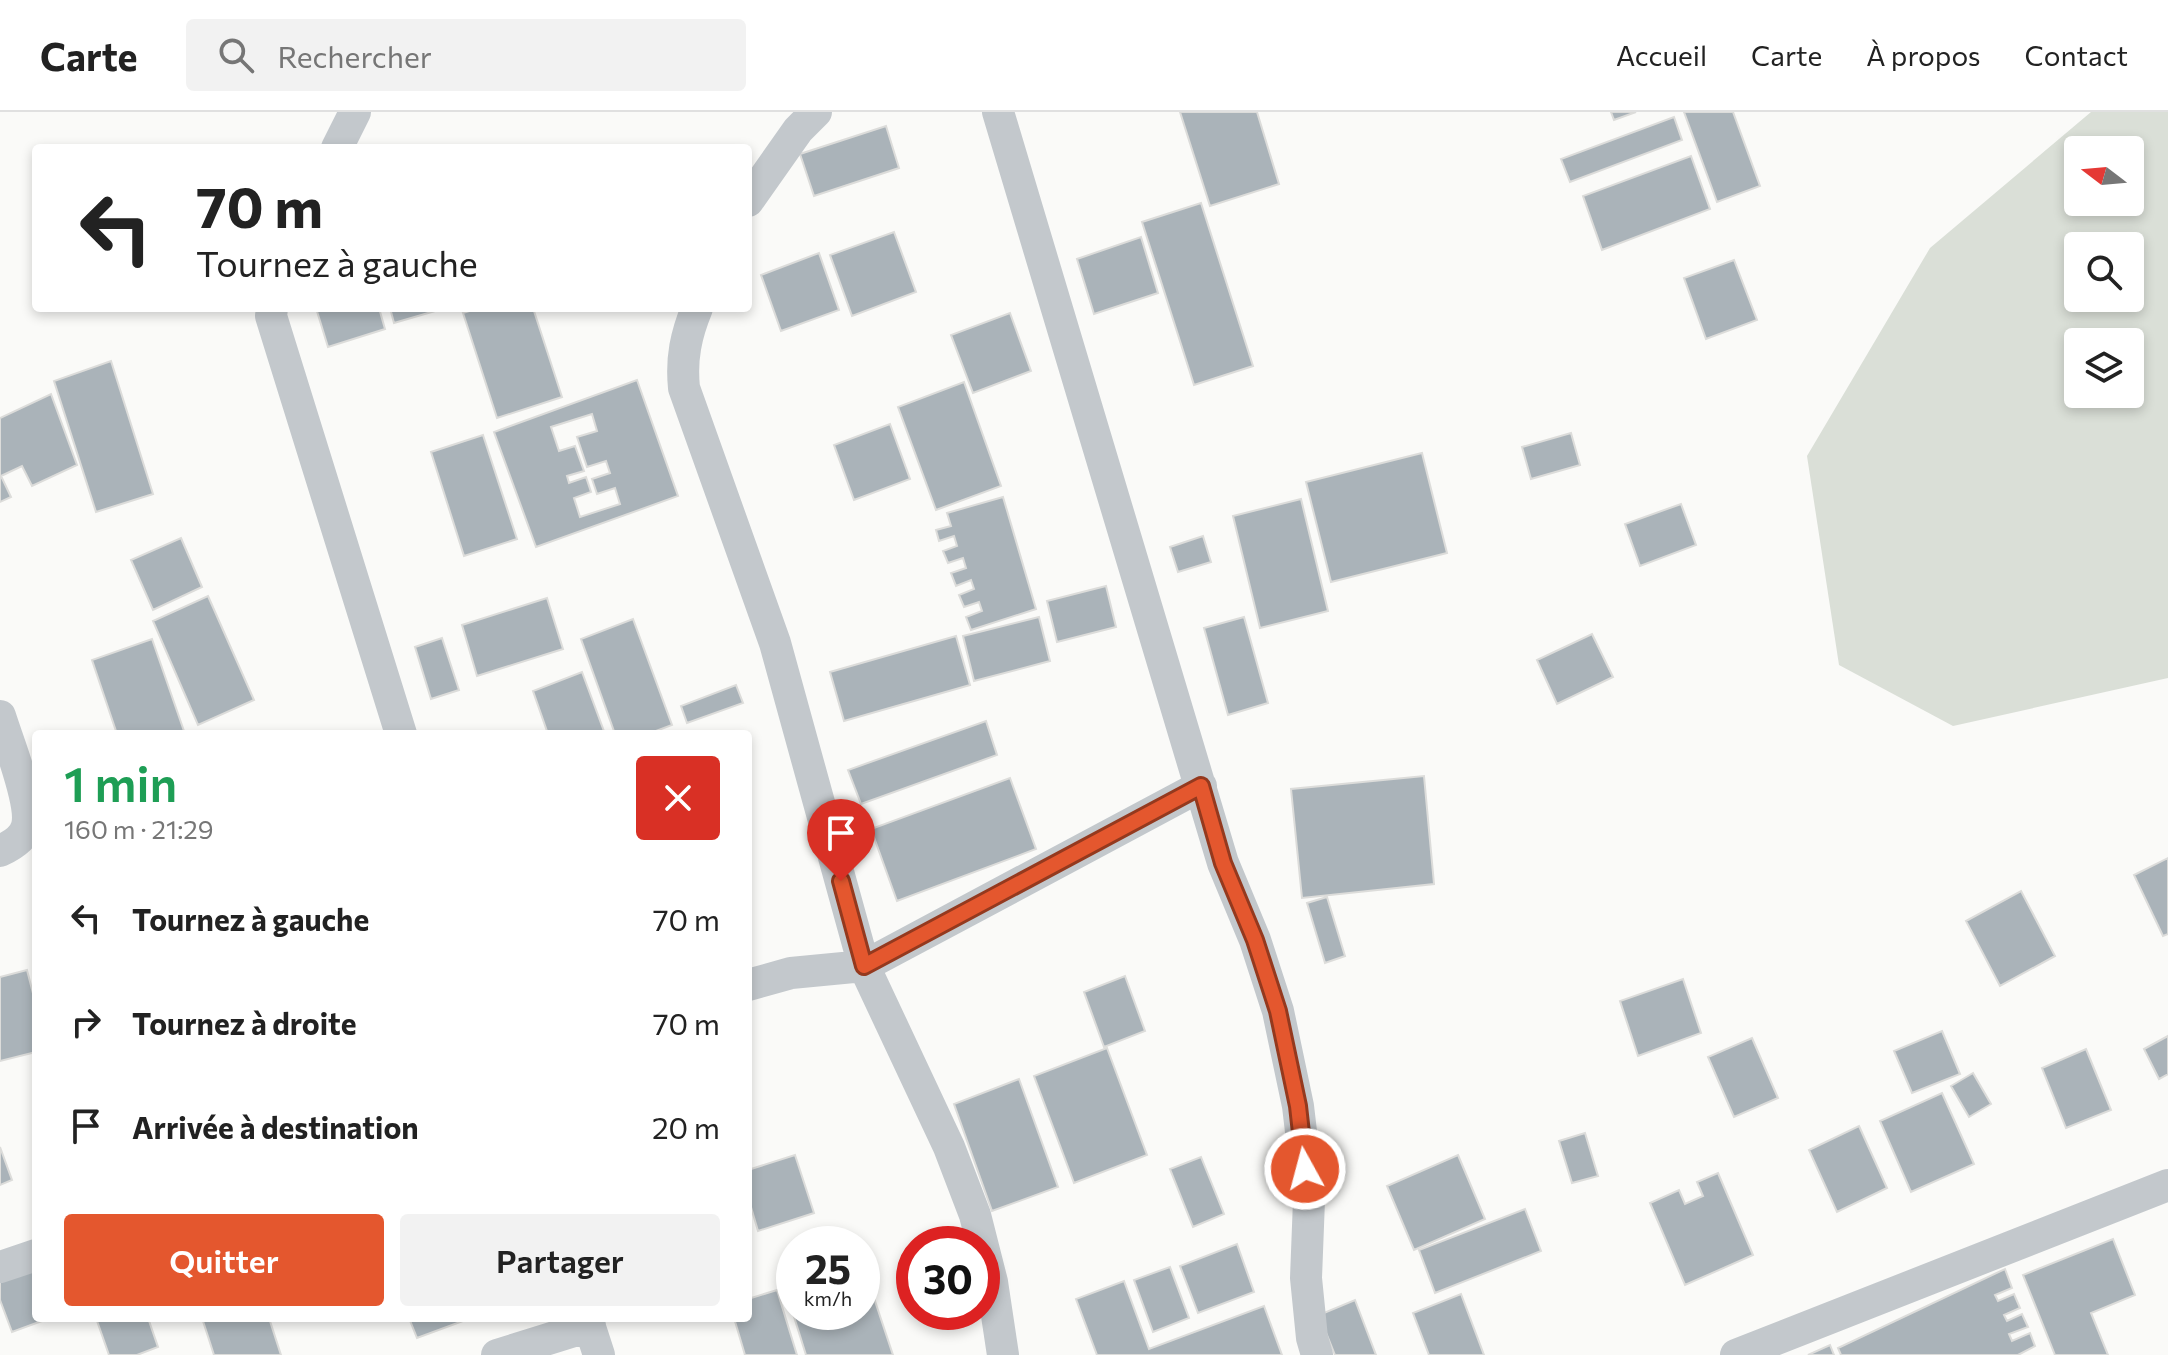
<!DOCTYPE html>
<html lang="fr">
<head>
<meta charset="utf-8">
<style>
  :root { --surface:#fff; --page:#f2f2f2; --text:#222; --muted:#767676; --line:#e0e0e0; --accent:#e4572e }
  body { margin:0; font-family:Commissioner,sans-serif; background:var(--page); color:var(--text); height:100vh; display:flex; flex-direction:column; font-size:30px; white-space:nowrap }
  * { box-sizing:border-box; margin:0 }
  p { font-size:26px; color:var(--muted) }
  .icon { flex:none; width:44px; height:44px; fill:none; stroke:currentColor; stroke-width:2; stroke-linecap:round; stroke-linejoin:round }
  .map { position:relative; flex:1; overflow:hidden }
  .side { position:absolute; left:32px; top:618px; width:720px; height:592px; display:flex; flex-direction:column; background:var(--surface); border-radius:8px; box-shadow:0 4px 12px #0003 }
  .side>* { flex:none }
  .banner { position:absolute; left:32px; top:32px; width:720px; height:168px; border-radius:8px; box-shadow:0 4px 12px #0003; background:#fff; color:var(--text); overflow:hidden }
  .needle { width:52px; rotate:286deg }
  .fabs { position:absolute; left:2064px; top:24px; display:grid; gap:16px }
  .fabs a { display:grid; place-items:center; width:80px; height:80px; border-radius:8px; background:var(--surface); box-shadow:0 4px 12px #0003; font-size:40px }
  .speed { position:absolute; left:776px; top:1114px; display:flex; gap:16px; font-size:40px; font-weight:700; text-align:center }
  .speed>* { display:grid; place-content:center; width:104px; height:104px; border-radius:50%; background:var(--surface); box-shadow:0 4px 12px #0003; line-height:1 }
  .speed small { font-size:20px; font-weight:400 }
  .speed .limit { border:12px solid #d22; background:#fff; color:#111 }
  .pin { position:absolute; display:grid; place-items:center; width:68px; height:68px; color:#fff; margin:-82px -34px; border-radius:50% 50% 50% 0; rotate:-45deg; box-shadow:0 0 8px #0007 }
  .pin .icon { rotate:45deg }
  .me { position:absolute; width:88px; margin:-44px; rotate:353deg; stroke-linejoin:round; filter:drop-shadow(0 0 6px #0008) }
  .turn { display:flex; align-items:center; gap:28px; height:168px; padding:0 32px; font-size:36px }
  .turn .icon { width:104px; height:104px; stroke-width:2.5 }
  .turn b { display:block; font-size:56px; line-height:68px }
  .round { display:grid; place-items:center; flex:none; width:84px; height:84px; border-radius:8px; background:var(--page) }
  .head { display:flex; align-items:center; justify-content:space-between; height:136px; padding:0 32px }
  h1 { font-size:48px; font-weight:600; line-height:60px; color:#1e9e55 }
  .cta { display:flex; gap:16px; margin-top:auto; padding:16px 32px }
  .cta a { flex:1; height:92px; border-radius:8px; background:var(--accent); color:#fff; font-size:32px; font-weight:600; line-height:92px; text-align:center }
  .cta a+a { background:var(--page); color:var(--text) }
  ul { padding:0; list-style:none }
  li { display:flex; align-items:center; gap:24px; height:104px; padding:0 32px }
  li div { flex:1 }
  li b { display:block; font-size:30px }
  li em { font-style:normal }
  header { display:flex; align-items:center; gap:48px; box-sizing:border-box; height:112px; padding:0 40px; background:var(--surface); border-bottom:2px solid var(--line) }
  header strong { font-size:38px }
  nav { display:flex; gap:44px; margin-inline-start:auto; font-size:28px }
  .search { width:560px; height:72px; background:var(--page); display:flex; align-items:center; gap:20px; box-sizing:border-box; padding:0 28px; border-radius:8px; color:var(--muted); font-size:30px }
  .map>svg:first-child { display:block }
  .green { fill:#dadfd7; fill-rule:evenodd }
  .building { fill:#aab3b9; stroke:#dcdcda; stroke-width:2; fill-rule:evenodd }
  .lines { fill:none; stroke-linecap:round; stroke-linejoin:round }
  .street { stroke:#c3c8cc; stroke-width:32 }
  .route-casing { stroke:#94391e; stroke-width:20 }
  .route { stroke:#e4572e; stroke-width:14 }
</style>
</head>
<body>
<header>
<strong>Carte</strong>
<div class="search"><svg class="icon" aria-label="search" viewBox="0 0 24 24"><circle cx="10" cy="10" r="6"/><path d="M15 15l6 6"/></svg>Rechercher</div>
<nav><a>Accueil</a><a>Carte</a><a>À propos</a><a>Contact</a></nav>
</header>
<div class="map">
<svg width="2168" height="1243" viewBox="0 0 2168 1243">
  <rect width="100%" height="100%" fill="#fafaf8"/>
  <!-- green -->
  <path class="green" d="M2091,0H2168V566L1953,614L1839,553L1807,344L1930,136ZM2078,38H2130V90H2078ZM2078,134H2130V186H2078ZM2078,230H2130V282H2078Z"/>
  <!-- building -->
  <path class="building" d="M1180,0H1257L1279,72L1210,94Z
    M1611,0H1636L1614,8Z
    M1684,0H1733L1760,74L1717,90Z
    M1674,5L1682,28L1570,70L1561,47Z
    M886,14L899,56L814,84L800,42Z
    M1691,44L1710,97L1602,138L1583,84Z
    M1201,91L1253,254L1194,273L1142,110Z
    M894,120L916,180L852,204L830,143Z
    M1141,125L1158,181L1094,202L1077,147Z
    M819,141L839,198L781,219L761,163Z
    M1734,148L1757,208L1706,227L1684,166Z
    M316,196H379L385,217L328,235Z
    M390,196H434L435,199L394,211Z
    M479,196H533L562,285L497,306L463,201Z
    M1010,201L1031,259L973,281L951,223Z
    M111,249L153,382L96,400L54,269Z
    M637,268L678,384L536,435L494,320ZM592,302L597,319L577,325L587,355L606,349L610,361L592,367L597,382L615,376L620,392L580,405L574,386L591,380L586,365L569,371L567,364L584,359L575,334L559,339L551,315Z
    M964,270L1001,374L936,398L898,295Z
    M51,282L77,353L32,374L22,354L1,364L11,385L0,390V306Z
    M890,312L910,367L854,388L834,333Z
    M1571,321L1580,353L1531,367L1522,335Z
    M483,323L517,427L464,444L431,340Z
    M1422,341L1447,441L1331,470L1306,370Z
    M1003,385L1036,497L971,518L966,505L982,499L979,490L964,495L959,483L974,477L971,468L956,474L951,461L966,456L963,446L948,451L943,439L957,434L954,424L939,429L936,418L951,414L947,401Z
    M1301,387L1328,499L1260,516L1233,404Z
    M1681,392L1696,433L1640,454L1625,412Z
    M1203,424L1211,450L1178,460L1170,435Z
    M181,426L202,475L153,498L131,448Z
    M1106,474L1116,515L1057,530L1047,489Z
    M208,484L254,588L198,613L153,509Z
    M547,486L563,537L477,564L462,513Z
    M1039,505L1050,549L974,569L963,524Z
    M1244,505L1268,591L1228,603L1204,516Z
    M633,507L672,613L648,622H615L581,527Z
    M1592,522L1613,565L1557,592L1537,548Z
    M956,524L970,573L844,609L830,560Z
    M442,526L459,578L431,587L415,535Z
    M152,527L185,622H117L92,548Z
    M582,560L605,622H548L533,579Z
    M736,573L743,591L687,611L681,594Z
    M986,609L997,643L861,692L848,658Z
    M1424,664L1434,772L1302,786L1291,677Z
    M1010,666L1036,737L897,789L871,717Z
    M2168,746V822L2163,824L2134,763Z
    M2021,779L2055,844L2000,874L1966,809Z
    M1327,785L1345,844L1325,851L1307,791Z
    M27,858L36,893V940L0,949V865Z
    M1125,864L1145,919L1104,935L1084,880Z
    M1683,867L1701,921L1638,944L1620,889Z
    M1942,919L1960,962L1912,981L1894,939Z
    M2168,924V962L2159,967L2144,937Z
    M1752,926L1778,986L1734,1005L1708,945Z
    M1107,936L1147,1043L1074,1071L1034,964Z
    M2086,937L2111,998L2066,1016L2042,956Z
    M1973,961L1991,992L1969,1005L1951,974Z
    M1019,967L1058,1075L992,1099L954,992Z
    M1942,981L1974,1052L1911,1080L1880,1009Z
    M1859,1014L1887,1076L1837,1100L1809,1038Z
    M1585,1021L1598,1064L1572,1071L1559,1029Z
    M0,1035L12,1068L0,1073Z
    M795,1043L814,1101L758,1119L748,1085V1058Z
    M1458,1043L1485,1107L1414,1138L1387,1074Z
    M1201,1045L1224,1102L1193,1115L1170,1057Z
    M1718,1061L1753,1143L1685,1173L1650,1091L1679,1078L1685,1092L1703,1084L1697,1070Z
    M1525,1097L1541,1139L1435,1181L1419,1138Z
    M2113,1127L2135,1183L2091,1201L2108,1243H2055L2023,1163Z
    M1237,1132L1254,1180L1198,1201L1180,1154Z
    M862,1150L893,1243H806L785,1176L794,1172V1200H862Z
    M36,1154V1206H50L12,1220L0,1188V1168Z
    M1170,1155L1189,1206L1153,1220L1134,1168Z
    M2005,1157L2012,1176L1995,1183L1998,1189L2014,1182L2020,1196L2004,1203L2007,1209L2022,1202L2028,1215L2009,1222L2012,1229L2030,1221L2035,1234L2018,1243H1841L1838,1236Z
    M1124,1169L1149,1237L1264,1194L1282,1243H1097L1076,1187Z
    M777,1178L797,1243H745L734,1206H748V1187Z
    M1461,1182L1484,1243H1429L1413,1201Z
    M1355,1188L1376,1243H1335L1319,1203Z
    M96,1206H148L158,1235L137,1243H109Z
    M202,1206H269L281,1243H214Z
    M409,1206H471L417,1226Z
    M1830,1233L1834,1243H1808Z"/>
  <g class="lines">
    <!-- street -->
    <path class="street" d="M998,0L1223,751L1255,828L1278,899L1298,994L1309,1088L1306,1166L1312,1226L1317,1243
      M337,36L355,0
      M748,89L798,18L816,0
      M272,196L271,204L401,622
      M697,196C686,223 681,246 684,276L775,531L864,854L949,1035L975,1103L992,1170L1003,1243
      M0,604C8,630 33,691 27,714C24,726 11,734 0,739
      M748,873L791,861L864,854L1201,674
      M0,1155L36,1143
      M587,1206L599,1243
      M497,1243L590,1214
      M1736,1243L2168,1073"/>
  </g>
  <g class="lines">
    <defs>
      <path id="route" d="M841,769L864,854L1201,674L1223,751L1255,828L1278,899L1298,994L1305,1057"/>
    </defs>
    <!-- route casing -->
    <use href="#route" class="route-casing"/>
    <!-- route -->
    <use href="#route" class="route"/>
  </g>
</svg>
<div class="fabs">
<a><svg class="needle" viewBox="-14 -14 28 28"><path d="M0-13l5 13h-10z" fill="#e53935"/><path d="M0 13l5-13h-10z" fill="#767676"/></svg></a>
<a><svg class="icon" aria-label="search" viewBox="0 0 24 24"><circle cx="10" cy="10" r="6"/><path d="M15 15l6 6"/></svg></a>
<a><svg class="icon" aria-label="layers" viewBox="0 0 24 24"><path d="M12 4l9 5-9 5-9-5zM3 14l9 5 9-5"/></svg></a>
</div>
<div class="speed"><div>25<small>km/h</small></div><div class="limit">30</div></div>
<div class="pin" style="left:841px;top:769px;background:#d93025"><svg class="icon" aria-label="arrive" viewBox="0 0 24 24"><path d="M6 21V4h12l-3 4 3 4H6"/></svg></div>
<svg class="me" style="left:1305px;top:1057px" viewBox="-20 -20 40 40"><circle r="17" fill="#e4572e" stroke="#fff" stroke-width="3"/><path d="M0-11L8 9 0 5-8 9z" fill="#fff"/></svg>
<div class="banner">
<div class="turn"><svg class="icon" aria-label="left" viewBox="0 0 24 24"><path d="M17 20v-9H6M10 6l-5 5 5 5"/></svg><div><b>70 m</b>Tournez à gauche</div></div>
</div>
<section class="side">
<div class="head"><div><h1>1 min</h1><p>160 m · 21:29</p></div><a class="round" style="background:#d93025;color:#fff"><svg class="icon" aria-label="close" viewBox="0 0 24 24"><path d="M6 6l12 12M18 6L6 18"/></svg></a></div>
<ul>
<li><svg class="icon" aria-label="left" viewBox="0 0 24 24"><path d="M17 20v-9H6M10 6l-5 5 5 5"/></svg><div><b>Tournez à gauche</b></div><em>70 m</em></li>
<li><svg class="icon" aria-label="right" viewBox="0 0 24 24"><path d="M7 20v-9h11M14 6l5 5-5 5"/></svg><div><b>Tournez à droite</b></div><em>70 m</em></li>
<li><svg class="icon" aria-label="arrive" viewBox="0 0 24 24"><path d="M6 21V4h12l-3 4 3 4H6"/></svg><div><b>Arrivée à destination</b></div><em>20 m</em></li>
</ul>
<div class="cta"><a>Quitter</a><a>Partager</a></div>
</section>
</div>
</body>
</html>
